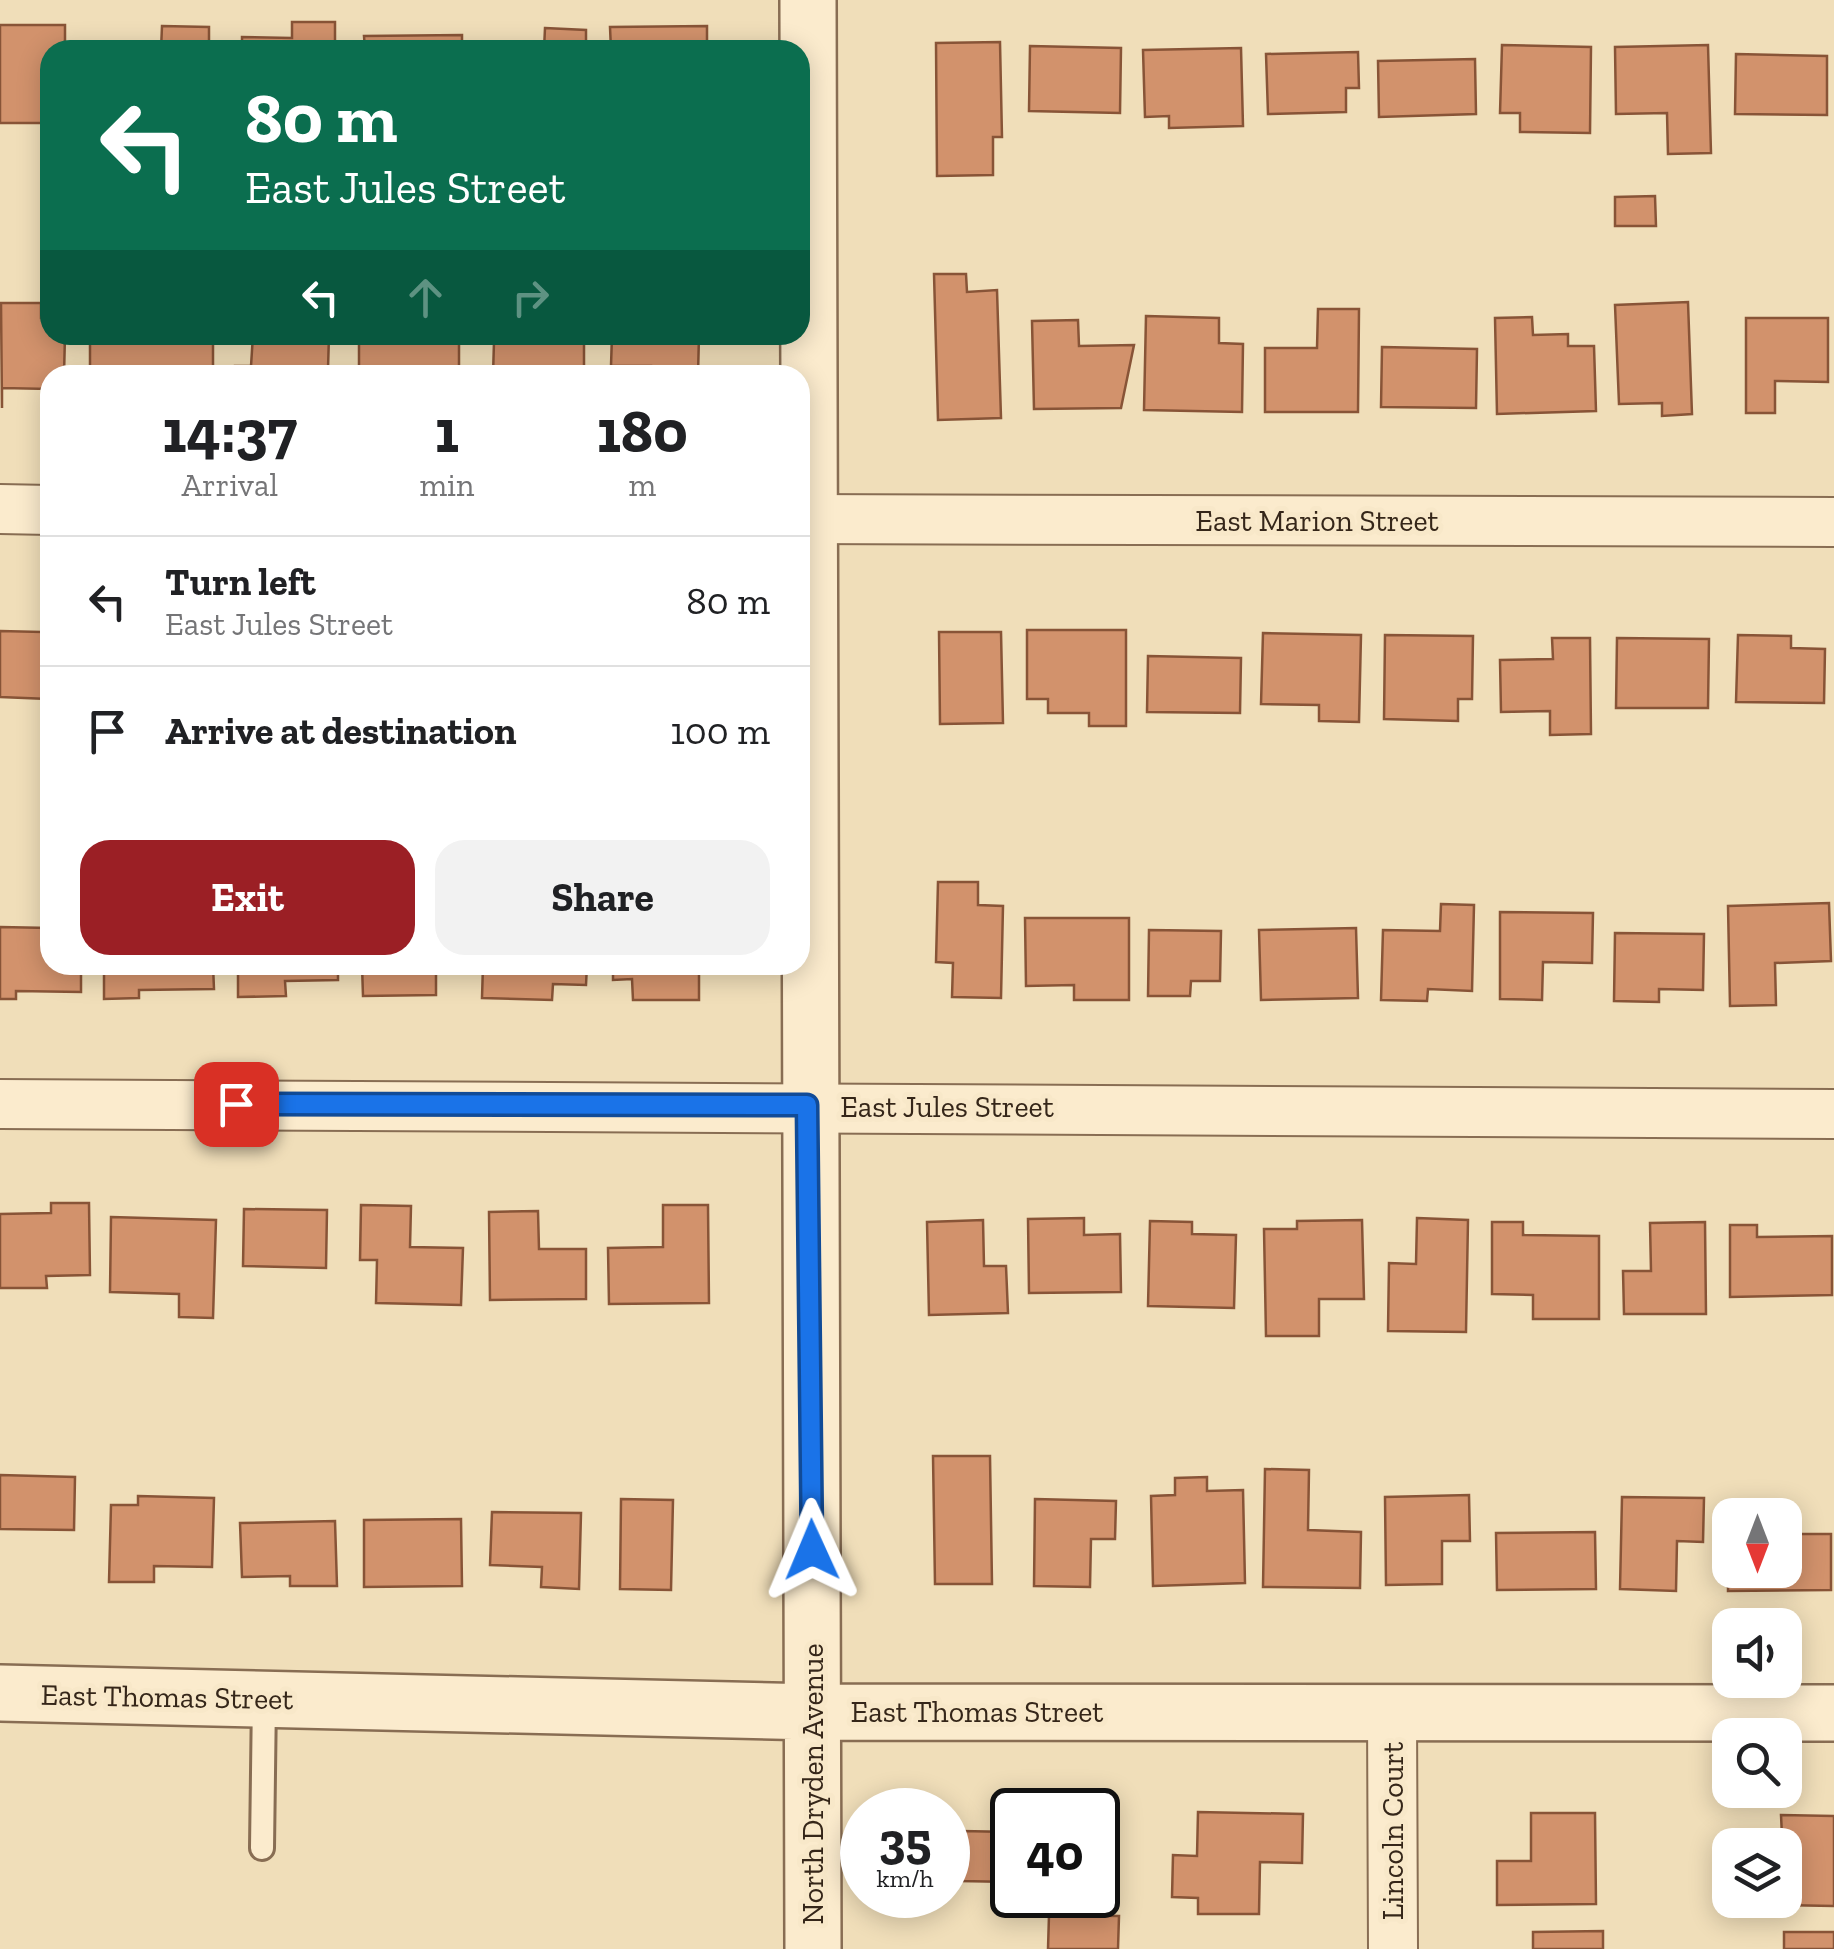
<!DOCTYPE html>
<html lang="en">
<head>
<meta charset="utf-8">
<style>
  :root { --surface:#fff; --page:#f2f2f2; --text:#202124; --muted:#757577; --line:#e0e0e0; --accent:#9b1f25 }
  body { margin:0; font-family:"Zilla Slab",serif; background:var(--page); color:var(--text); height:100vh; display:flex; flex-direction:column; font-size:38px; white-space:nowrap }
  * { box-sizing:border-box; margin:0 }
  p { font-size:32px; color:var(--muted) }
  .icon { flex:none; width:55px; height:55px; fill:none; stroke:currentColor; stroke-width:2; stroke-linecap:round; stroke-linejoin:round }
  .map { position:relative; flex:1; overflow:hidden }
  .sheet { position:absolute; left:40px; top:365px; width:770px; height:610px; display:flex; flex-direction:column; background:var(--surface); border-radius:30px; box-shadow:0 5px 25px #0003 }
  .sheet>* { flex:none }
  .hud { position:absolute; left:40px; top:40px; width:770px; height:305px; border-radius:30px; box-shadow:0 5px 25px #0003; background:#0b6e4f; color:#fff; overflow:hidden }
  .needle { width:65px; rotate:180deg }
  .buttons { position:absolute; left:1712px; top:1498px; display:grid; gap:20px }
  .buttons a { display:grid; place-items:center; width:90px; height:90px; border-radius:20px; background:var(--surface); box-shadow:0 5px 25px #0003; font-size:50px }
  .speed { position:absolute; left:840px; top:1788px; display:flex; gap:20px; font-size:50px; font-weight:700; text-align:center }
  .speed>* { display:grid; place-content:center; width:130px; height:130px; border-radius:50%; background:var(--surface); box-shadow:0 5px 25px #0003; line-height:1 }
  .speed small { font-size:25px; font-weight:400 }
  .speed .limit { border:5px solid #111; border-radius:15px; background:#fff; color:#111 }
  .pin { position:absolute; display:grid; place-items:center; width:85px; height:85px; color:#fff; margin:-42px; border-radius:20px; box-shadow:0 5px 15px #0006 }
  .me { position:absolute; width:110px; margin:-55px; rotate:359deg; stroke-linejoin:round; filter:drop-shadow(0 0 8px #0008) }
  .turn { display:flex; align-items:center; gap:35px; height:210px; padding:0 40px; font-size:45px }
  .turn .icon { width:130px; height:130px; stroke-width:2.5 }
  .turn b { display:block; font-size:70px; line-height:85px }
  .lanes { display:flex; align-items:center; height:95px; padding:0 40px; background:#0003; justify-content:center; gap:50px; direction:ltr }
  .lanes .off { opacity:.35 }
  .eta { display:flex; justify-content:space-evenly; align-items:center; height:170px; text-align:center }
  .eta b { font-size:60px; font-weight:800; line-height:70px }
  .action { display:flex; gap:20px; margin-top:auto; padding:20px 40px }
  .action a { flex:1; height:115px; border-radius:30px; background:var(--accent); color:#fff; font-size:40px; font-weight:800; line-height:115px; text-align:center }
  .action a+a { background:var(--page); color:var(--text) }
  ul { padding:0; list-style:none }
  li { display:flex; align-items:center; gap:30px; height:130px; padding:0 40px; border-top:2px solid var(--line) }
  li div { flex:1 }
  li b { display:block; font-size:38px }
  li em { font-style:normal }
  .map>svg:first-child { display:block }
  .building { fill:#d2926c; stroke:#885437; stroke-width:2.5 }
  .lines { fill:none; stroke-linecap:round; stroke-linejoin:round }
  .service-casing { stroke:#886d53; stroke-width:28 }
  .minor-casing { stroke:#886d53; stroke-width:52 }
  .tertiary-casing { stroke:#886d53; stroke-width:60 }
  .service { stroke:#fbebcd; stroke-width:22 }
  .minor { stroke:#fbebcd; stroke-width:48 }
  .tertiary { stroke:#fbebcd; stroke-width:55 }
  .route-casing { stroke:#114b97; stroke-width:25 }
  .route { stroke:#1a73e8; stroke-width:18 }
  .labels { text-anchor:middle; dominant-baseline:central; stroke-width:10; stroke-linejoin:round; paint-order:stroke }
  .street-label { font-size:30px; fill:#352619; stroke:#f8e8c9 }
</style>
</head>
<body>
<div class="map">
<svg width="1834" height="1949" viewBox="0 0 1834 1949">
  <rect width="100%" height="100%" fill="#f0deb9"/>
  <!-- building -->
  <path class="building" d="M292,22H335V50H242V37L292,38Z
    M0,25H65V50H50V123H0Z
    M162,26L209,27V50H161Z
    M707,26V50H611L610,27Z
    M545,28L586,30V50H544Z
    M462,35V50H365L364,36Z
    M1000,42L1002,137H993V175L937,176L936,43Z
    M1502,45L1591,47L1590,133L1520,132V113H1500Z
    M1708,45L1711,153L1668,154L1667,113L1616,114L1615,47Z
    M1030,46L1121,48L1120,113L1029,111Z
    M1241,48L1243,126L1169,128V116L1145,117L1143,50Z
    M1358,52L1359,88H1346V112L1268,114L1266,54Z
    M1736,54L1827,56V115L1735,114Z
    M1475,59L1476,114L1379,117L1378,61Z
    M1655,196L1656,226H1615V197Z
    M934,274H966L967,292L997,290L1001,418L938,420Z
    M1688,302L1692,414L1662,416V403L1619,404L1615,305Z
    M1,303H41V318H50V335H65L64,375H50V389L2,388V408Z
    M1318,309H1359L1358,412H1265V348H1317Z
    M1146,316L1219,318V343L1243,344L1242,412L1144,410Z
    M1532,317L1533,335L1568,334V346H1594L1596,411L1497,414L1495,318Z
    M1746,318H1828V382L1775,381V413H1746Z
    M1078,320L1079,346L1134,345L1121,408L1034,409L1032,321Z
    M90,335H213V375H90Z
    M253,335H329L328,369L277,367L276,375H235V366H251Z
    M359,335H459V375H359Z
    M612,335H699L698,375H651V366H611Z
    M494,342L584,343V375H493Z
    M1382,347L1477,349L1476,408L1381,407Z
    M42,614H50V720L48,699L0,697V631L42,632Z
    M1027,630H1126V726H1089V713H1048V699H1027Z
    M939,632H1001L1003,723L940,724Z
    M1263,633L1361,635L1359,722L1319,721V705L1261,704Z
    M1385,635L1473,636L1472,699H1458V721L1384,719Z
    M1738,635L1791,636V648L1825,649L1824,703L1736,702Z
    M1552,638H1590L1591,734L1550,735V711L1501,712L1500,660L1553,659Z
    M1617,638L1709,639L1708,708H1616Z
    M1148,656L1241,658L1240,713L1147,712Z
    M938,882H978V905L1003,906L1001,998L952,997L953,963L936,962Z
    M1829,903L1831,961L1775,963L1776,1005L1730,1006L1728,906Z
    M1441,904L1474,905L1472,991L1428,989L1427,1001L1381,1000L1383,930L1440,931Z
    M1500,912L1593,913L1592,963L1543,962L1542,1000L1500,999Z
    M1025,918H1129V1000H1074V985L1026,986Z
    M0,927L50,928V965H81V992L16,991V999H0Z
    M1356,928L1358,998L1261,1000L1259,930Z
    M1149,930L1221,931L1220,981H1191L1190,996H1148Z
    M1615,933L1704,934L1703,990L1659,989V1002L1614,1001Z
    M104,965H213L214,989L139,990V998L104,999Z
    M238,965H338V980L285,981L286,996L238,997Z
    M362,965H436V995L363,996Z
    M483,965H587L586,985L553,984L552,1000L482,998Z
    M613,965H699V1000H633L632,979L613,980Z
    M51,1203H89L90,1275L46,1276L47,1288H0V1214L51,1213Z
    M361,1205L411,1206L410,1247L463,1248L461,1305L376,1303L377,1260H360Z
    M663,1205H708L709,1303L609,1304L608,1248L663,1247Z
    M244,1209L327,1210L326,1268L243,1266Z
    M538,1211L539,1249H586V1299L490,1300L489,1212Z
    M111,1217L216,1220L213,1318L179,1317V1294L110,1292Z
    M1084,1218V1235L1120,1234L1121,1292L1029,1293L1028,1219Z
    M1417,1218L1468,1220L1466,1332L1388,1331L1389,1263L1416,1264Z
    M983,1220L984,1266H1006L1008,1313L929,1315L927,1222Z
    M1362,1220L1364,1299H1319V1336H1266L1264,1229H1297V1221Z
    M1150,1221L1192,1222V1234L1236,1235L1234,1308L1148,1306Z
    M1492,1222H1523V1235L1599,1236V1319H1533V1295L1492,1294Z
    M1705,1222L1706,1314H1624L1623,1271H1651L1650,1223Z
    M1730,1225H1757V1237L1832,1236V1295L1730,1297Z
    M933,1456H990L992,1584H935Z
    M1265,1469L1309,1470L1308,1530L1361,1532L1360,1588L1263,1587Z
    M0,1475L75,1477L74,1530L0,1529Z
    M1207,1477V1491L1243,1490L1245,1583L1153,1586L1151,1496L1175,1495V1478Z
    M1469,1495L1470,1541H1442V1584L1386,1585L1385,1497Z
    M138,1496L214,1498L212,1567L154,1566V1582H109L111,1505H138Z
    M1622,1497L1704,1498L1703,1542L1677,1541L1676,1591L1620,1589Z
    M621,1499L673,1500L671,1590L620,1589Z
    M1035,1499L1116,1501L1115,1539H1091L1090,1587L1034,1586Z
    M492,1512L581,1513L579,1589L541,1587L542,1567L490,1565Z
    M461,1519L462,1586L364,1587V1520Z
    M335,1521L337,1586H290V1576L242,1577L240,1523Z
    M1595,1532L1596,1589L1497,1590L1496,1533Z
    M1728,1534L1730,1570H1785V1534H1831V1590L1728,1591Z
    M1198,1812L1303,1814L1302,1863L1260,1862L1259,1914H1198V1898L1172,1897L1173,1855L1197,1856Z
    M1531,1813H1595L1596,1904L1497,1905V1861H1531Z
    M1781,1815L1834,1816V1906L1780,1905V1900H1785Z
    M961,1831L1012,1832V1882L960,1881Z
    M1049,1915L1119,1916L1118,1949H1048Z
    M1603,1931V1949H1533V1932Z
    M1784,1932H1834V1949H1784Z"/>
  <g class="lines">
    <defs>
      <path id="service" d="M262,1848L264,1698"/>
      <path id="minor" d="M0,509L50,510
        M800,519L1834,522
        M0,1104L1834,1114
        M1392,1712L1393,1949"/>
      <path id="tertiary" d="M808,0L813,1949
        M0,1693L814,1712L1834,1713"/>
    </defs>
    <!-- service casing -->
    <use href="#service" class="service-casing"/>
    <!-- minor casing -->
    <use href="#minor" class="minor-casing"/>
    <!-- tertiary casing -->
    <use href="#tertiary" class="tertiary-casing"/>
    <!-- service -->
    <use href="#service" class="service"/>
    <!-- minor -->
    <use href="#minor" class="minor"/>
    <!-- tertiary -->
    <use href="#tertiary" class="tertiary"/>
  </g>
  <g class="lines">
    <defs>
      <path id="route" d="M236,1104L807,1105L812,1550"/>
    </defs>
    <!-- route casing -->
    <use href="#route" class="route-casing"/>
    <!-- route -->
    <use href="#route" class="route"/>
  </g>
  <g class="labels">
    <!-- street labels -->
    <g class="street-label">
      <text x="1317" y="521">East Marion Street</text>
      <text x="947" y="1107">East Jules Street</text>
      <text transform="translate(167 1697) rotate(1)">East Thomas Street</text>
      <text x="977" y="1712">East Thomas Street</text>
      <text transform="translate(813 1784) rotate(-90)">North Dryden Avenue</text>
      <text transform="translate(1393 1831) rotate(-90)">Lincoln Court</text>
    </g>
  </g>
</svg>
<div class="buttons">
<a><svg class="needle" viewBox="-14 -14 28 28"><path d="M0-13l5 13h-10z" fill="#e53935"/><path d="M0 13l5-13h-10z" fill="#757577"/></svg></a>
<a><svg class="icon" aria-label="sound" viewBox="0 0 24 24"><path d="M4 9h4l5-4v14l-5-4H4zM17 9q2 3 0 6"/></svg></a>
<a><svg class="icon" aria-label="search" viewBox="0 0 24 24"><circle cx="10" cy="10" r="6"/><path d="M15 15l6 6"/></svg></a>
<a><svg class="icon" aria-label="layers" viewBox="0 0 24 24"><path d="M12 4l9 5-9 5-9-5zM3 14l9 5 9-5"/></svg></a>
</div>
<div class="speed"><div>35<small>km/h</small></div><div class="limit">40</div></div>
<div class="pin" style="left:236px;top:1104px;background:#d93025"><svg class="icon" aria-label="arrive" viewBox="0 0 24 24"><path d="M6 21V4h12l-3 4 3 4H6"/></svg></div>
<svg class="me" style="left:812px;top:1550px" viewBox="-20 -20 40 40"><path d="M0-17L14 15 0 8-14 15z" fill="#1a73e8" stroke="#fff" stroke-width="4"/></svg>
<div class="hud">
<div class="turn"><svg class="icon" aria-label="left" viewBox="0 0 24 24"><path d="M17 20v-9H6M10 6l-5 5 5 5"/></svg><div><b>80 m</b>East Jules Street</div></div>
<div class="lanes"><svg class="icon" aria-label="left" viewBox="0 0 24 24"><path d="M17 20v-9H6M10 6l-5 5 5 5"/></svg><svg class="icon off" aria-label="ahead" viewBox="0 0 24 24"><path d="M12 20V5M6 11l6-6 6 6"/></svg><svg class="icon off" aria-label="right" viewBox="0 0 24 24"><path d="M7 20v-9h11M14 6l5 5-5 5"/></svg></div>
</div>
<section class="sheet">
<div class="eta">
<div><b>14:37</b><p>Arrival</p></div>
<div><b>1</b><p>min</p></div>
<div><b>180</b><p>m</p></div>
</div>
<ul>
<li><svg class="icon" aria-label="left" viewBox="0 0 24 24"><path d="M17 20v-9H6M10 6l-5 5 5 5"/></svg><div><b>Turn left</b><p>East Jules Street</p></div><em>80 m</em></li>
<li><svg class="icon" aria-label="arrive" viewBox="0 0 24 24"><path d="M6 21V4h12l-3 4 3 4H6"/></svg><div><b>Arrive at destination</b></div><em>100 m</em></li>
</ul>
<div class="action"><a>Exit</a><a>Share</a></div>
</section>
</div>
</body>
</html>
